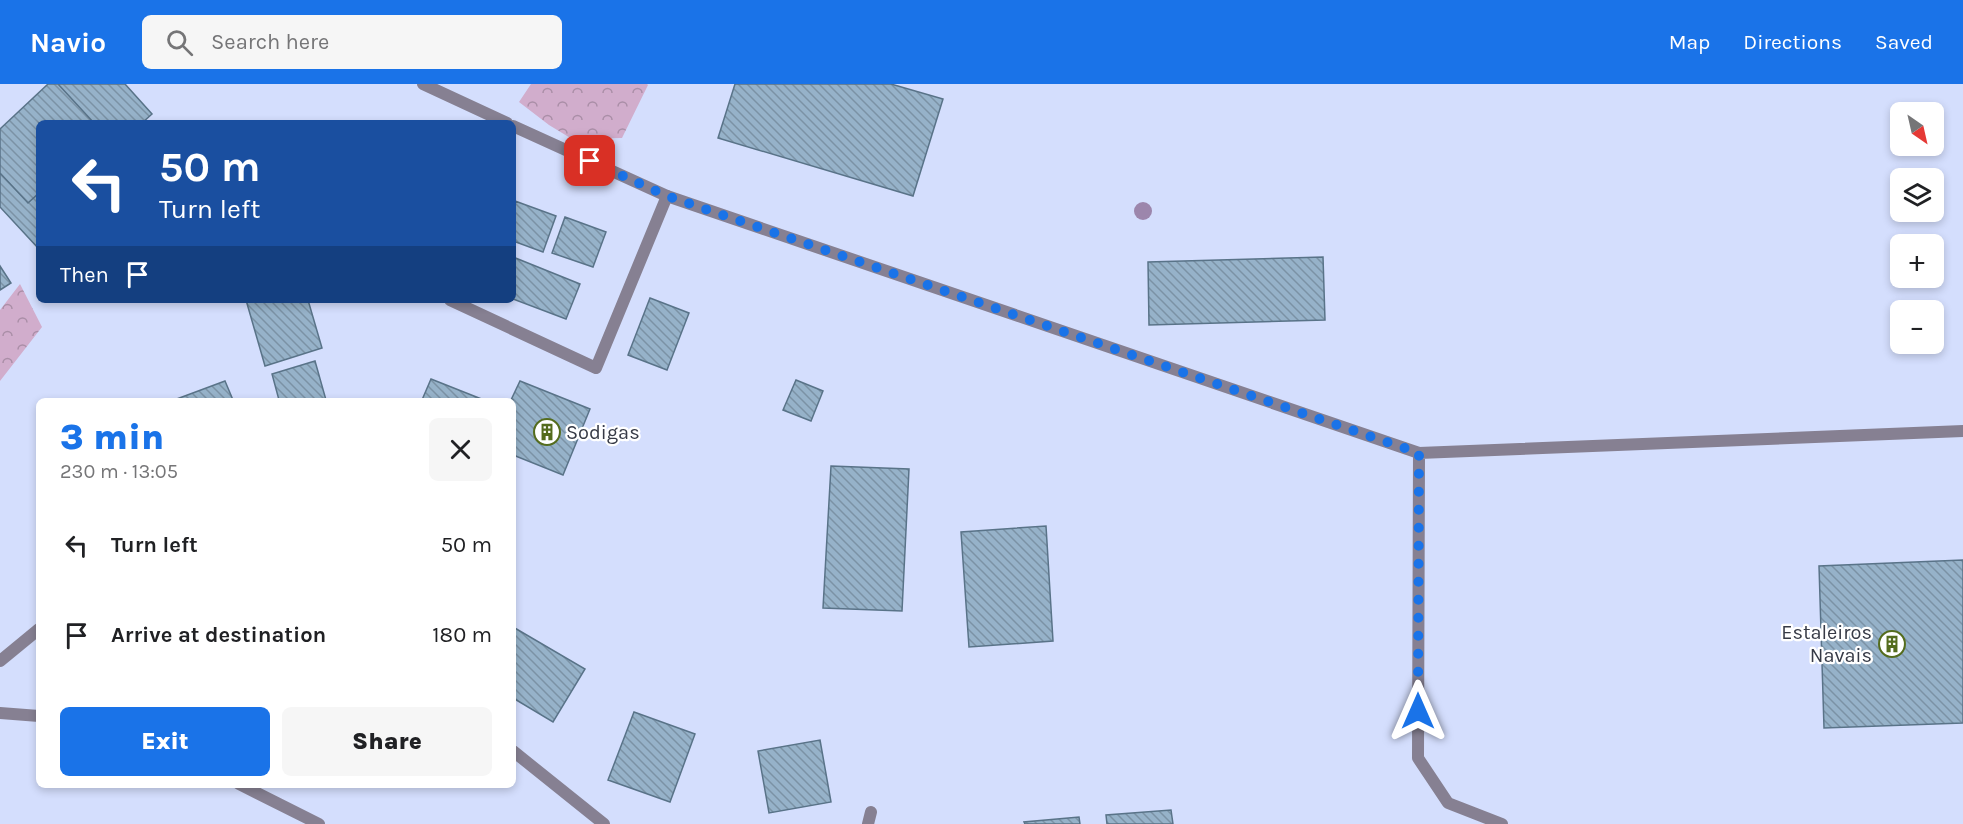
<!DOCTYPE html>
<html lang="en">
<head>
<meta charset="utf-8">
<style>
  :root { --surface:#fff; --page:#f6f6f6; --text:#202124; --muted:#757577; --accent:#1a73e8 }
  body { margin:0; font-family:Karla,sans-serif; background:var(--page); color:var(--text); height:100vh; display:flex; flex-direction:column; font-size:22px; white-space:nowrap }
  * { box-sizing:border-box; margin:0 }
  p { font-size:20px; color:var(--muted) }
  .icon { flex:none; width:33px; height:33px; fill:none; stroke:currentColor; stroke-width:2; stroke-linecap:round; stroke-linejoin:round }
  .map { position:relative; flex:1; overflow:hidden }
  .panel { position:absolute; left:36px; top:314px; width:480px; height:390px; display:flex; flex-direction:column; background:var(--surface); border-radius:9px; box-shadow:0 3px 9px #0003 }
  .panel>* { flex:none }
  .banner { position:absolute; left:36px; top:36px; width:480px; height:183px; border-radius:9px; box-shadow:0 3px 9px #0003; background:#1a4fa0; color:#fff; overflow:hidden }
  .needle { width:39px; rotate:146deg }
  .buttons { position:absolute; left:1890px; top:18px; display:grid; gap:12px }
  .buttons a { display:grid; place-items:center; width:54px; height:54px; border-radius:9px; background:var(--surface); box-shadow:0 3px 9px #0003; font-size:30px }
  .pin { position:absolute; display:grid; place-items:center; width:51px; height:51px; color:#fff; margin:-26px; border-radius:12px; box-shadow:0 3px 9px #0006 }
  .me { position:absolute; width:66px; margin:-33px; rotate:0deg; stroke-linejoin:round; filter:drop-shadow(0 0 4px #0008) }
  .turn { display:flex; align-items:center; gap:21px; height:126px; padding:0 24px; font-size:27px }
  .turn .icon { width:78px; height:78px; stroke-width:2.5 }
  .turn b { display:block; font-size:42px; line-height:51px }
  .then { display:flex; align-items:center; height:57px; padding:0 24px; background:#0003; gap:12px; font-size:22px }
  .round { display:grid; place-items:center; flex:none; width:63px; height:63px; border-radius:9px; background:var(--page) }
  .headline { display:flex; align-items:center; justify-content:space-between; height:102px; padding:0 24px }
  h1 { font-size:36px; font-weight:800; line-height:45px; color:var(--accent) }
  .primary-button { display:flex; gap:12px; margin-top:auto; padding:12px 24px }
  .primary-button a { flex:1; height:69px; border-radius:9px; background:var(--accent); color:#fff; font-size:24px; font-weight:800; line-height:69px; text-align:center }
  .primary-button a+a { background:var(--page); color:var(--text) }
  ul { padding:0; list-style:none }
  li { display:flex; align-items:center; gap:18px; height:90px; padding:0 24px }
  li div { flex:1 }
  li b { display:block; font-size:22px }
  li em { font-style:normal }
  header { display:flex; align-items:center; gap:36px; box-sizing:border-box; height:84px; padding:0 30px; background:var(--accent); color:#fff }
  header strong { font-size:28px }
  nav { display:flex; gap:33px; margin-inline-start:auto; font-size:21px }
  .search { width:420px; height:54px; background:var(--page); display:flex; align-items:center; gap:15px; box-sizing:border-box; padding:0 21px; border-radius:9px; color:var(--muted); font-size:22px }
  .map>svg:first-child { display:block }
  .forest { fill:url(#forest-crowns) }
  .building { fill:url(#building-back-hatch); stroke:#597388; stroke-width:1.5 }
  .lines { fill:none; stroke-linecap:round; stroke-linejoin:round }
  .lane { stroke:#868092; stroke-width:12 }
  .street { stroke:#868092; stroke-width:12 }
  .tree { fill:#9c86ac }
  .route { stroke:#1a73e8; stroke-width:10; stroke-dasharray:0 18 }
  .labels { text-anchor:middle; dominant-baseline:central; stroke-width:4.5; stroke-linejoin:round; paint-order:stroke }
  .poi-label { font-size:20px; fill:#363a46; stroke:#fff; text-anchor:start }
</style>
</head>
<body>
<header>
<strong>Navio</strong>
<div class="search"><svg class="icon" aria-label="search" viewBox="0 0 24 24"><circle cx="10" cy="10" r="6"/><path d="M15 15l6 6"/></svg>Search here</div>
<nav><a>Map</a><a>Directions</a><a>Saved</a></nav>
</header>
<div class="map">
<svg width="1963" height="740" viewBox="0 0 1963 740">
  <defs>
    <pattern id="forest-crowns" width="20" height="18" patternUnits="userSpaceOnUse" patternTransform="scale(1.5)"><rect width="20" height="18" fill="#d1adcc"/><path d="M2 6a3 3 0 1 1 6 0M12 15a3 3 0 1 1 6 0" fill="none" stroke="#aa8ea7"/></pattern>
    <pattern id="building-back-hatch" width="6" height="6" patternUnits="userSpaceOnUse" patternTransform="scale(1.5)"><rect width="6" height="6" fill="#96b2c9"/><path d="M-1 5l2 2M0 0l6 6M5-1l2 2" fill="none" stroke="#7b92a5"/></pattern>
  </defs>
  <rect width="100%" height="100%" fill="#d4defd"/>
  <!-- forest -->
  <path class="forest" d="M531,0H647L648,1L622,54L572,55L549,41L519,18Z
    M20,200L42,243L0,297V226Z"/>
  <!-- building -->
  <path class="building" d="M48,0H58L94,39H39V109L28,119L0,89V45Z
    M58,0H125L152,30L142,39H94Z
    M735,0H891L943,15L913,112L718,54Z
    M0,89L28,119L39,109V165L0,123Z
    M515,117L556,132L543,168L513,157V123Z
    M565,133L606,148L593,183L552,169Z
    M513,173L580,200L566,235L513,215Z
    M1323,173L1325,236L1149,241L1148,178Z
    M0,182L11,199L0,206Z
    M650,214L689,229L667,286L628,271Z
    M246,216H308L322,264L265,282Z
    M315,277L326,316H279L272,290Z
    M431,295L484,316H422Z
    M796,296L823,307L811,337L783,326Z
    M225,297L233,316H174Z
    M520,297L590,325L563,391L513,371V316H511Z
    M831,382L909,385L902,527L823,524Z
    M1046,442L1053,557L969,563L961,448Z
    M1963,476V639L1824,644L1819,482Z
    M513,543L585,585L553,638L513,614Z
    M634,628L695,650L670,718L608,696Z
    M820,656L831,718L769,729L758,667Z
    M1171,726L1173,740H1107L1106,731Z
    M1079,733L1080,740H1025L1024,738Z"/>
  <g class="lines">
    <!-- lane -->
    <path class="lane" d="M450,216L596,284L667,112"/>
    <!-- street -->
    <path class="street" d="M423,0L507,39
      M513,42L667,112L1419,369L1963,347
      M1419,369L1418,674L1448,719L1502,740
      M0,577L39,545
      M0,629L39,632
      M513,667L604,740
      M239,700L319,740
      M868,740L871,728"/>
  </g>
  <!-- trees -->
  <circle class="tree" cx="1143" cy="127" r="9"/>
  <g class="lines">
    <!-- route -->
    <path class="route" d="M590,77L667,112L1419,369L1418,627"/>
  </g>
  <!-- icons -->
  <defs>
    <symbol id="building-ring" viewBox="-11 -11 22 22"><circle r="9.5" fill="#fff" stroke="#546c1d" stroke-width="1.5"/><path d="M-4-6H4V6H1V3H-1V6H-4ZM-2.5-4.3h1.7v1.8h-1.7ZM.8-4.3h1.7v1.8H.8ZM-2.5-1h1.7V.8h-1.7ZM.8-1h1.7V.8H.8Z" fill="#546c1d"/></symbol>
  </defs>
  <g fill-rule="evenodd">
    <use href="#building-ring" x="532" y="333" width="30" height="30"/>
    <use href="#building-ring" x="1877" y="545" width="30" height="30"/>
  </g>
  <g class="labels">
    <!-- poi labels -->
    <g class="poi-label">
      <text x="566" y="348">Sodigas</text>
      <text x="1872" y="548" text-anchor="end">Estaleiros<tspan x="1872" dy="23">Navais</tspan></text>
    </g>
  </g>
</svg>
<div class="buttons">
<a><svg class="needle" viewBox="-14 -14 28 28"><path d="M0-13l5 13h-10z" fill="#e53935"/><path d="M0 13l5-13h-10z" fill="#757577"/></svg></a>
<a><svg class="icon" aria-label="layers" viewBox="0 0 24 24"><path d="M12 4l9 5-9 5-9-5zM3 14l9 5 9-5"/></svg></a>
<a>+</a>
<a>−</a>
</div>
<div class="pin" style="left:590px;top:77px;background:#d93025"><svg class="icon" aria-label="arrive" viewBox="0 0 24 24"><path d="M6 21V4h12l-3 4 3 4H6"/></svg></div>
<svg class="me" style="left:1418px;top:627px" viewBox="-20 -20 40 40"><path d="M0-17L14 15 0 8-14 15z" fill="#1a73e8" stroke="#fff" stroke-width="4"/></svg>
<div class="banner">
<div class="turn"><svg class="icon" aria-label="left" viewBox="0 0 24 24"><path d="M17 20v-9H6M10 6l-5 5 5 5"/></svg><div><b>50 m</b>Turn left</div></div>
<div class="then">Then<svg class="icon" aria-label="arrive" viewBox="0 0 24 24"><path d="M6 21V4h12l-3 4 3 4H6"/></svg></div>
</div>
<section class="panel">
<div class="headline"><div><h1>3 min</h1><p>230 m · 13:05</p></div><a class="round"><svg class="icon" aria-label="close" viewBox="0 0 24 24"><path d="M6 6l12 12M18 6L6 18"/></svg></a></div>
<ul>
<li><svg class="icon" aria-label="left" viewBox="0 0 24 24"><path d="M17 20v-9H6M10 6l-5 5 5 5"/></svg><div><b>Turn left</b></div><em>50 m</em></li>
<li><svg class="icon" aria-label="arrive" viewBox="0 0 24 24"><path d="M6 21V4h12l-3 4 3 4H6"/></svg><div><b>Arrive at destination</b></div><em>180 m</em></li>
</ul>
<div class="primary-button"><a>Exit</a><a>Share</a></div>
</section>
</div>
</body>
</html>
